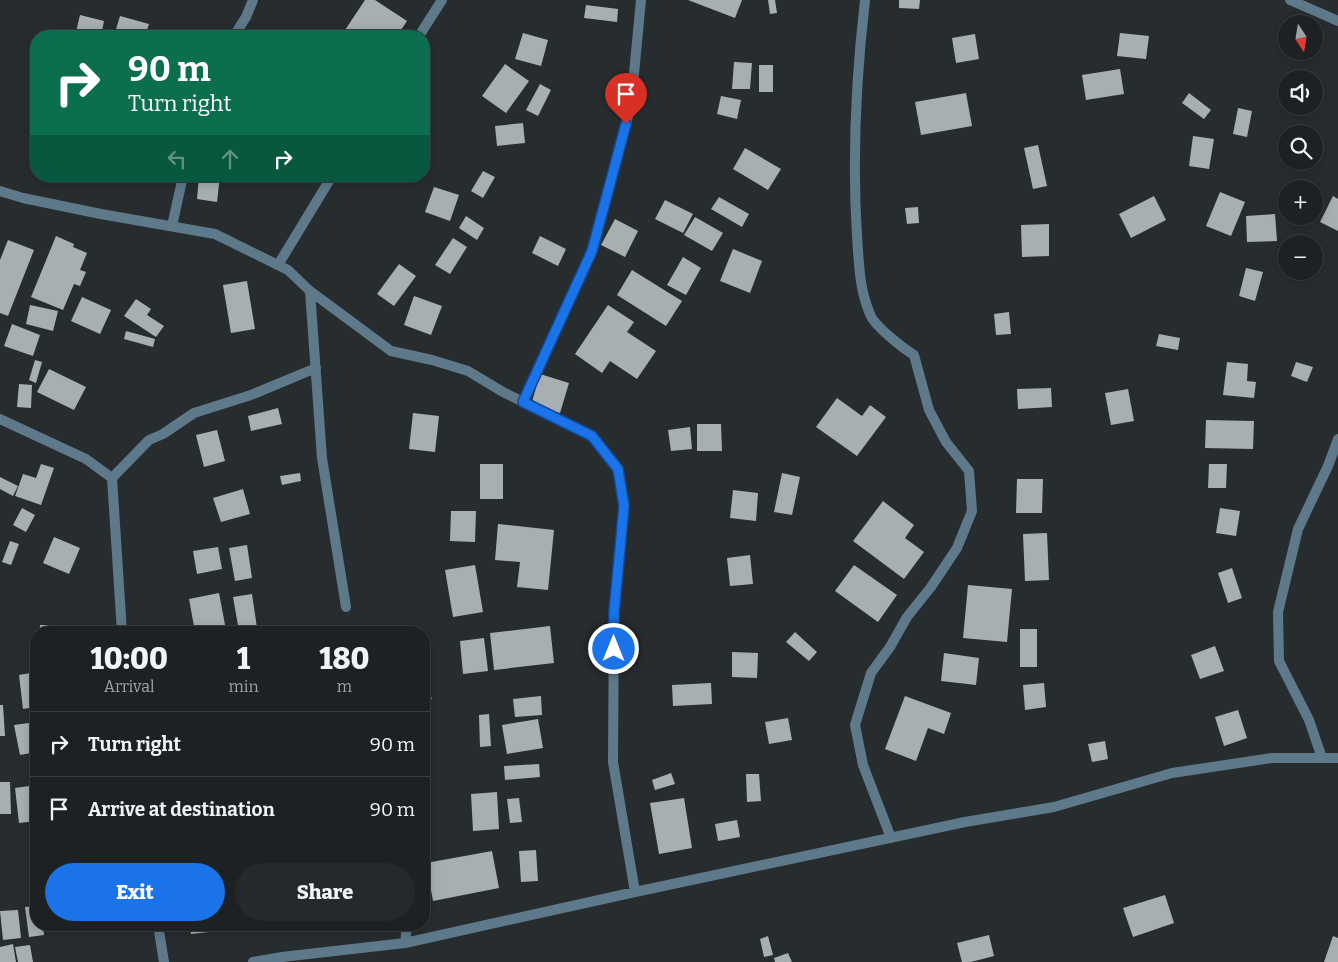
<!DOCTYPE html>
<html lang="en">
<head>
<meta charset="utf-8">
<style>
  :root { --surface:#1d2123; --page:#25292b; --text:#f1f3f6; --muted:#a0a3a6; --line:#3b3e41; --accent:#1a73e8 }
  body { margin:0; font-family:Bitter,serif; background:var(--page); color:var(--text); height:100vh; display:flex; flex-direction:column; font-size:19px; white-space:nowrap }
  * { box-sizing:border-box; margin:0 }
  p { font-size:16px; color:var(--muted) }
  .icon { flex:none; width:28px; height:28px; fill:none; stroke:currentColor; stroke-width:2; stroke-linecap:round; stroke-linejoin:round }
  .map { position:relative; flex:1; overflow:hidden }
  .details { position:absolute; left:30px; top:626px; width:400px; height:305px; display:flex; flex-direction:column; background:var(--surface); border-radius:20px; box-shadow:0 2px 12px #0003,0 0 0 1px var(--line) }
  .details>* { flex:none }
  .hud { position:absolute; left:30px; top:30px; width:400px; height:152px; border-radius:20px; box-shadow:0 2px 12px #0003,0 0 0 1px var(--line); background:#0b6e4f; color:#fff; overflow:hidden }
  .needle { width:32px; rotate:168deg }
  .controls { position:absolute; left:1278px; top:15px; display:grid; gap:10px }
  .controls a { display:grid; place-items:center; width:45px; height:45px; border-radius:50%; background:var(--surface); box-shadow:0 2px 12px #0003,0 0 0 1px var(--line); font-size:25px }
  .pin { position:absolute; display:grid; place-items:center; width:42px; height:42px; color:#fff; margin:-51px -21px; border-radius:50% 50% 50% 0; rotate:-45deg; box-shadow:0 0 5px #0007 }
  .pin .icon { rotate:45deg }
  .me { position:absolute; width:55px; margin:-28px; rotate:0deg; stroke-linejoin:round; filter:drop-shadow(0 0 4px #0008) }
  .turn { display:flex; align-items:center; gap:18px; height:105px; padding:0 15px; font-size:22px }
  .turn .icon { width:65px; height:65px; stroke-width:2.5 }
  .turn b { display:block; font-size:35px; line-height:42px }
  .lanes { display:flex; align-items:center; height:48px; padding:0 15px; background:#0003; justify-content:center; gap:25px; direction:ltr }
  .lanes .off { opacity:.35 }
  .eta { display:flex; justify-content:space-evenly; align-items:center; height:85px; text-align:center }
  .eta b { font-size:30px; font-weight:800; line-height:35px }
  .cta { display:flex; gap:10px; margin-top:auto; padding:10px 15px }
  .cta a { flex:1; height:58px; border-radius:30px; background:var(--accent); color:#fff; font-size:20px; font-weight:800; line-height:58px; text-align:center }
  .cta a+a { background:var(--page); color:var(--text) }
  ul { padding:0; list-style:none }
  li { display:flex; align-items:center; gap:15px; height:65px; padding:0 15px; border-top:1px solid var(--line) }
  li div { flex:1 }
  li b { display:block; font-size:19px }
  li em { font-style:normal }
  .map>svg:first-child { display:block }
  .building { fill:#a8afb2 }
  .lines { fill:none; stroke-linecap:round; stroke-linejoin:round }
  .street { stroke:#5e7a8a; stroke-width:10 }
  .route-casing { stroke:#114b97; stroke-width:12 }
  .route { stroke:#1a73e8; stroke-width:9 }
</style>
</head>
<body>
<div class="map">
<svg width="1338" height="962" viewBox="0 0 1338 962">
  <rect width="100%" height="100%" fill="#272c2f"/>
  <!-- building -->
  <path class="building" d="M365,0H375L407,21L397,36H341Z
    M688,0H742L735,18Z
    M768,0H775L777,13L770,14Z
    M899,0H920L919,9L899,8Z
    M586,5L618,9L617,22L584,18Z
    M80,15L104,21L101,36H75Z
    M120,16L149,24L145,36H114Z
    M523,33L548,40L541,66L515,59Z
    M1120,33L1149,36L1146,59L1117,56Z
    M975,34L979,59L956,63L952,38Z
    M734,62L752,63L750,89H732Z
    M505,64L529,81L506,113L482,96Z
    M759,65H773V92H759Z
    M1120,69L1124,94L1086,100L1082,75Z
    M540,84L551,90L538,116L526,110Z
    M966,93L972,126L921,135L915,102Z
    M1189,93L1211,110L1204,119L1182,103Z
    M721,96L741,100L737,119L717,114Z
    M1238,108L1252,111L1247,137L1233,134Z
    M523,123L525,143L497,146L495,126Z
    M1193,136L1214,139L1209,169L1189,166Z
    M1038,145L1047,186L1033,189L1024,148Z
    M745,148L781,169L768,190L733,169Z
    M483,171L495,177L483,198L471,191Z
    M199,176H220L217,202L197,199Z
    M434,187L459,195L450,221L425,212Z
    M1220,192L1245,202L1231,236L1206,226Z
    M1154,196L1166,220L1131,238L1119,214Z
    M1333,196L1338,199V231L1320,222Z
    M719,197L749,214L742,227L711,209Z
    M665,200L693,214L683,233L655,219Z
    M918,207L919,223L907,224L905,208Z
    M1275,214L1277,241L1247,242L1246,216Z
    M466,216L484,228L477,240L459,228Z
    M695,217L723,233L712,251L684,235Z
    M615,219L638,231L625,257L601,245Z
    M1049,224V256L1022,257L1021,225Z
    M56,236L74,244L73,247L87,253L80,270L86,272L80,286L74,284L63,310L31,297Z
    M540,236L566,249L558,266L532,253Z
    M453,238L467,247L450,274L435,265Z
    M8,240L34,250L8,316L0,313V260Z
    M733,249L762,261L750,293L720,281Z
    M683,257L701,268L686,295L667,285Z
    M399,264L416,276L394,306L377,294Z
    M1246,268L1263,272L1255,301L1239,296Z
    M632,270L682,301L666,326L617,295Z
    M247,281L255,329L231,333L223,285Z
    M414,296L442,306L431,335L404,325Z
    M82,297L111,310L100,334L71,321Z
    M136,299L151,309L147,315L164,326L156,337L124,316Z
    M30,305L58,311L53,331L26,324Z
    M608,305L634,322L627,332L656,351L637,379L610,361L602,373L575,354Z
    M1009,312L1011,334L996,335L994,314Z
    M12,324L40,335L33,356L4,346Z
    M126,331L155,339L153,347L124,339Z
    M1159,334L1180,338L1178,350L1156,346Z
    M35,360L42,362L36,383L29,380Z
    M1227,362L1248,364L1247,381L1256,382L1254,398L1223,395Z
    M1296,362L1313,367L1307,382L1291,376Z
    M49,369L86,387L74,410L37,392Z
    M540,374L569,383L560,413L531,405Z
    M19,384L32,385L31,408L17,407Z
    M1051,388L1052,407L1018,409L1017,389Z
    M1128,389L1134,421L1111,425L1105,393Z
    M837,398L862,416L870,405L886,417L857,456L816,427Z
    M278,408L282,424L251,431L248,416Z
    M413,413L439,416L435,452L409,449Z
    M1206,420L1254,421L1253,449L1205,448Z
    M697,424H721L722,451H697Z
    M690,427L692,449L671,451L668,430Z
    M217,430L225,461L204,467L196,435Z
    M41,464L54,468L41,505L15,496L23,474L36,478Z
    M480,464H503V499H480Z
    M1209,464H1227L1226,488H1208Z
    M300,473L301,481L282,485L280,476Z
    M782,473L800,477L792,515L774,512Z
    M0,477L18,486L13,496L0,489Z
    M1017,479H1043L1042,513H1016Z
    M243,489L250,514L221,522L213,498Z
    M733,490L758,493L756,521L730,518Z
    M883,501L914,525L905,538L924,552L904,579L853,541Z
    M22,508L35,515L26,532L13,525Z
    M1220,508L1240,511L1236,536L1216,533Z
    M451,511H476L475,542L450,541Z
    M498,524L554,530L548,590L517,587L520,562L495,560Z
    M1047,533L1049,580L1025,581L1023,534Z
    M54,537L80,548L69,574L43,563Z
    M10,541L19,544L11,565L2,562Z
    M247,545L252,578L235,581L229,548Z
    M218,547L222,569L197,574L193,551Z
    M750,555L753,584L730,586L727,558Z
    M475,565L483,612L453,617L445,570Z
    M854,565L897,595L878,622L835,591Z
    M1232,568L1242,598L1228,603L1218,573Z
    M968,585L1012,589L1007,642L963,638Z
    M219,593L226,630L214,632H195L189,599Z
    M252,594L257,628L239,631L233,597Z
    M40,625H61V632H40Z
    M550,626L554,663L494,670L490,633Z
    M1020,629H1037V667H1020Z
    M795,632L817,652L809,661L786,642Z
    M484,638L488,671L463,674L460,641Z
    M1215,646L1224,671L1200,679L1191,655Z
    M732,652L758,653L757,678L732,677Z
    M944,653L979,658L976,685L941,681Z
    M36,672V707L23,709L19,675Z
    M711,683L712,704L673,706L672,685Z
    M1044,683L1046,707L1025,710L1023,685Z
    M424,693L432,698L424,711Z
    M541,696L542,715L515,717L513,699Z
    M905,696L951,713L944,734L928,728L916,761L885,749Z
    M0,705H3L5,736H0Z
    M1238,710L1247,738L1224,746L1215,717Z
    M489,714L491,746L480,747L479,715Z
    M788,718L792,740L769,744L765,722Z
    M538,719L543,748L507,754L502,725Z
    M36,722V752L20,755L14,725Z
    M1105,741L1108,759L1092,762L1088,744Z
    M539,764L540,777L505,780L504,766Z
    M671,773L675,784L655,790L652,780Z
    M746,774H759L761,801L747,802Z
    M0,782H10L11,814H0Z
    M36,785V821L19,823L15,788Z
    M497,792L499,829L473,831L471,794Z
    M519,798L522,822L510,823L507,799Z
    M684,798L692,848L659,854L650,803Z
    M737,820L740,837L718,841L715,824Z
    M536,850L538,881L521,882L519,851Z
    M492,851L499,888L433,901L426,863Z
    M1165,895L1174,923L1133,937L1123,908Z
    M36,906V925H43L44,935L29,937L25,907Z
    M18,910L21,938L3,940L0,911Z
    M190,925H236V929L191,934Z
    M989,935L994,956L971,962H962L957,943Z
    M768,936L773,955L764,957L760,939Z
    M1333,936L1338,938V962H1324Z
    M13,944L16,962H0V947Z
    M30,945L33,962H18L15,947Z
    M788,953L792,962H775L774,958Z"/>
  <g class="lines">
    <!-- street -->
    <path class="street" d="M865,0C856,78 852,157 857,236C859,262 859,289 870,314C874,326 903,348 914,355L929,410L946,442L969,471L972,511L957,548L931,587L907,617L890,647L871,673L855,725L863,765L891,838
      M1290,0L1338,21
      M234,36L246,17L253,0
      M419,36L442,0
      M0,191L23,198L101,214L215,234L288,270L310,291L391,351L432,360L468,371L503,392L592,436L618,469L624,506L614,612L613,762L635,892
      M172,226L183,176
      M278,265L332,176
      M310,291L322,458L346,607
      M523,402L592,251L631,105L641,0
      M0,419L86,459L112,478L122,632
      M112,478L149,440L163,434L194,413L251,395L316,368
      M1322,758L1309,720L1279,661L1278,612L1298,529L1328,466L1338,439
      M158,925L164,962
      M405,943L407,925
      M253,962L282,957L405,943L635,892L965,822L1054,807L1172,773L1272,758H1338"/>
  </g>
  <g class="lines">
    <defs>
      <path id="route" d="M614,649V612L624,506L618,469L592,436L523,402L592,251L626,124"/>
    </defs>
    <!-- route casing -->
    <use href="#route" class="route-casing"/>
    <!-- route -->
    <use href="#route" class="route"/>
  </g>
</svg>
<div class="controls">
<a><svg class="needle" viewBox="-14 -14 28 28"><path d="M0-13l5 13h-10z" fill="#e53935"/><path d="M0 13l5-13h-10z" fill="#a0a3a6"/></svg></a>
<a><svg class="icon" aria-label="sound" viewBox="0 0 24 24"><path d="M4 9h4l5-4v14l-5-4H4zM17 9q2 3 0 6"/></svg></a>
<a><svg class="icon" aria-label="search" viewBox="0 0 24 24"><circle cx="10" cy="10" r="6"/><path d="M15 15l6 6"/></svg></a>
<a>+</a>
<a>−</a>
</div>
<div class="pin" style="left:626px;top:124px;background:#d93025"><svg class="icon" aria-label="arrive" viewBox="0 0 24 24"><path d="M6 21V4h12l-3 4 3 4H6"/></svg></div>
<svg class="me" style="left:614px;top:649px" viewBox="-20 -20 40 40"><circle r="17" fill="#1a73e8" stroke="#fff" stroke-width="3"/><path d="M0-11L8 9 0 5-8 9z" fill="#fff"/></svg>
<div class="hud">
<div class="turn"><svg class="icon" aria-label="right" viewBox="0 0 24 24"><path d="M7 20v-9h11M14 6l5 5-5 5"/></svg><div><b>90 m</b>Turn right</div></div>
<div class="lanes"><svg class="icon off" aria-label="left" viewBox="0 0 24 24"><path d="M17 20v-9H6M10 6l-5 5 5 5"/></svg><svg class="icon off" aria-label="ahead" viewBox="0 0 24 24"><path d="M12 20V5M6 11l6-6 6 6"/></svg><svg class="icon" aria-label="right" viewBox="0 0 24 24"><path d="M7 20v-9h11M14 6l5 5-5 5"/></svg></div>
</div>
<section class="details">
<div class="eta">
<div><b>10:00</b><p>Arrival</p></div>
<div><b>1</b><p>min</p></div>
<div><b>180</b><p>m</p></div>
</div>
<ul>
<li><svg class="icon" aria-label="right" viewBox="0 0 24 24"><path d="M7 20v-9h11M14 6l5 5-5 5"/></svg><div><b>Turn right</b></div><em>90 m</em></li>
<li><svg class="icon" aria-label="arrive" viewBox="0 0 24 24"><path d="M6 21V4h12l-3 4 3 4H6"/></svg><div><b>Arrive at destination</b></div><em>90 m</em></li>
</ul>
<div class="cta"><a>Exit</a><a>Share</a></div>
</section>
</div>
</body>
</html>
